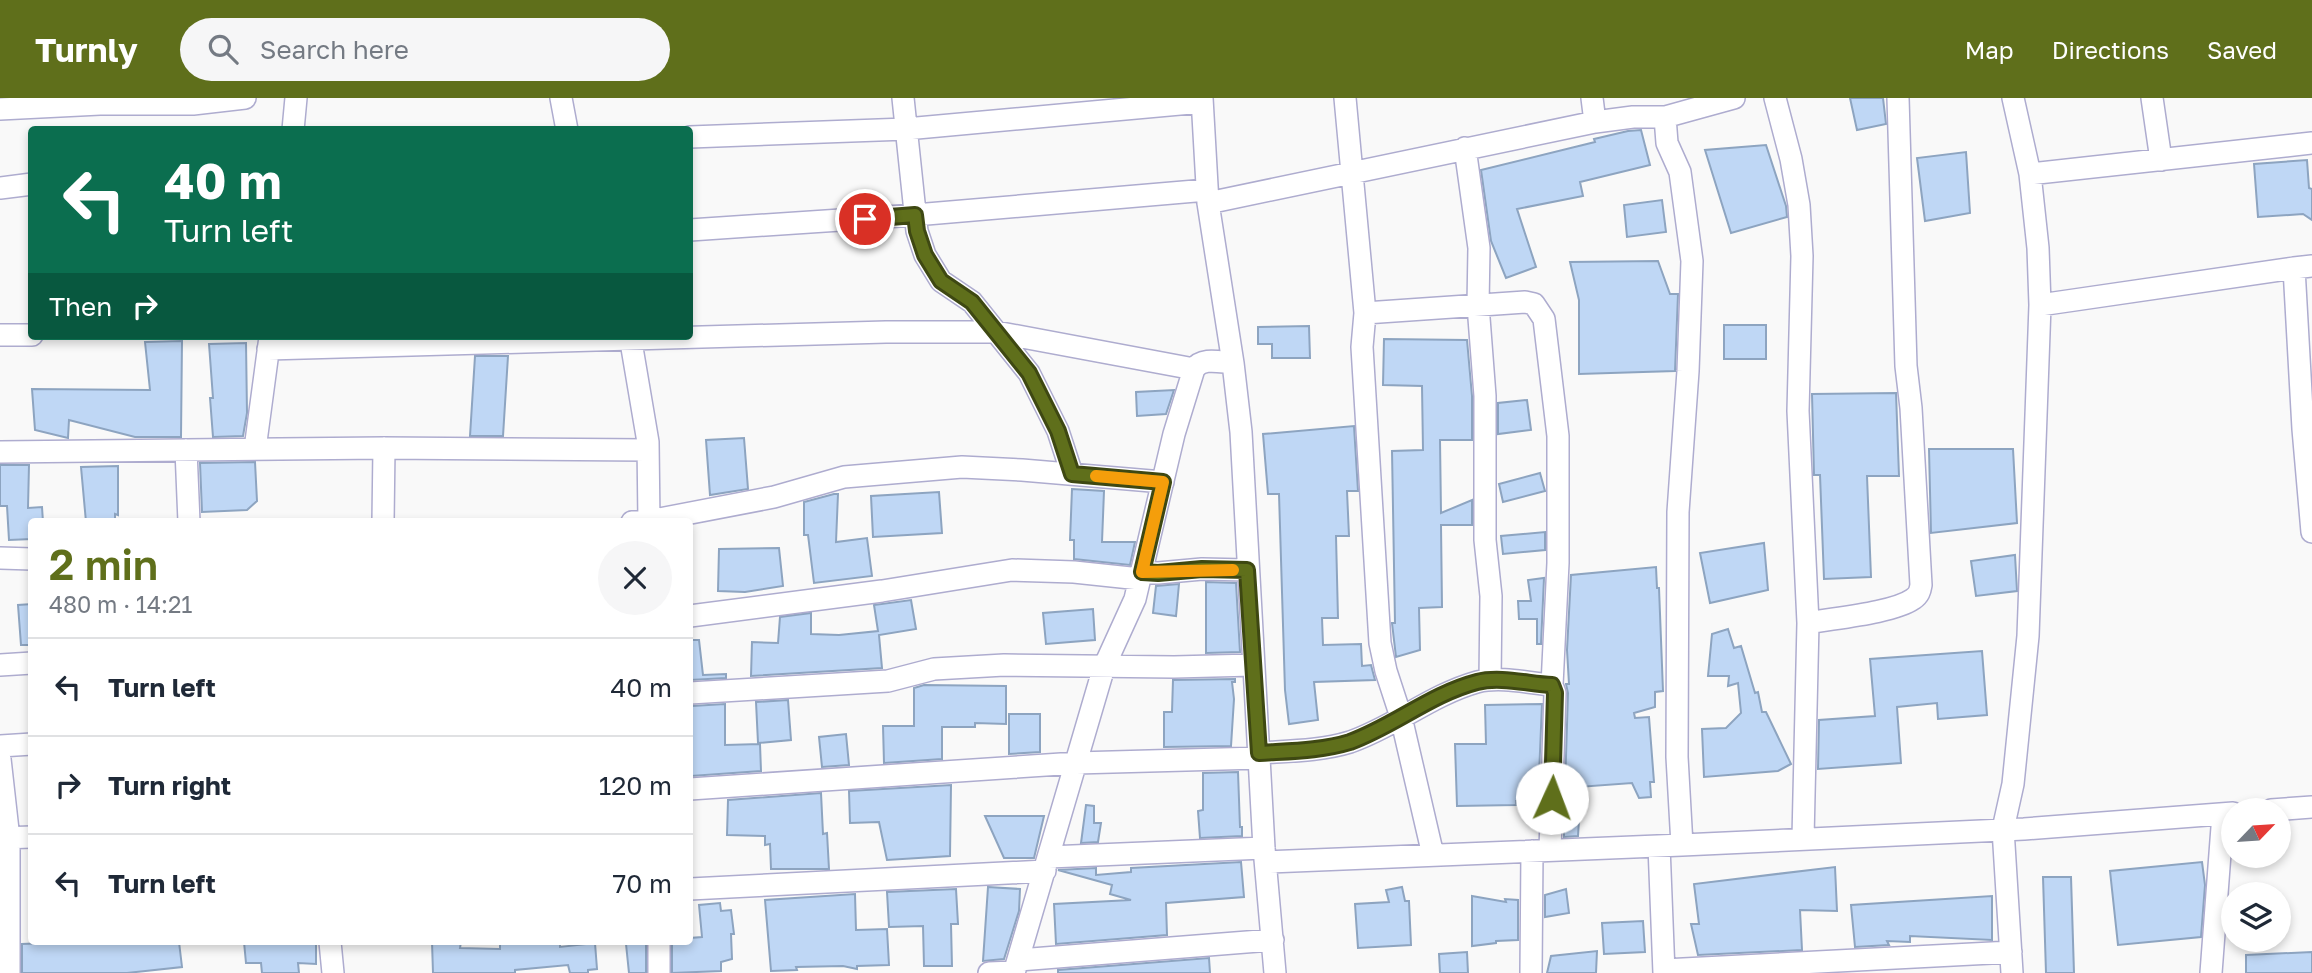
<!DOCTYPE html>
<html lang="en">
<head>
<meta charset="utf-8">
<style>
  :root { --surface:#fff; --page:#f6f6f7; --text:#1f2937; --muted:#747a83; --line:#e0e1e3; --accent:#5f6f1b }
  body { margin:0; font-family:"Golos Text",sans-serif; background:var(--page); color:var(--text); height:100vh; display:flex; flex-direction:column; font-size:26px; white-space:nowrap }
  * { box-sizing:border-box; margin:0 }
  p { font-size:23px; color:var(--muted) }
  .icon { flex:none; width:38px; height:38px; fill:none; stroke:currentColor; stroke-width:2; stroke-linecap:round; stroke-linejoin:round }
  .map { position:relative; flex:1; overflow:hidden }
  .sheet { position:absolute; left:28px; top:420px; width:665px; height:427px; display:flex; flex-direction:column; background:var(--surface); border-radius:7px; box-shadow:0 4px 10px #0003 }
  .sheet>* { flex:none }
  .banner { position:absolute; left:28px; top:28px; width:665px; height:214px; border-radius:7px; box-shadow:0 4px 10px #0003; background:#0b6e4f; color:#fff; overflow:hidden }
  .needle { width:46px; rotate:65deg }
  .buttons { position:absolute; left:2221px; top:700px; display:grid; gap:14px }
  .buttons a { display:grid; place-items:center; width:70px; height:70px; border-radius:50%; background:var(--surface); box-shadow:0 4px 10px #0003; font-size:35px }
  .pin { position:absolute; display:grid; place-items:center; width:60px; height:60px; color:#fff; margin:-30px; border:4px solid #fff; border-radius:50%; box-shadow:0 2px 7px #0007 }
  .me { position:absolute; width:77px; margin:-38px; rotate:2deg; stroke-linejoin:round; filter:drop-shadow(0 0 5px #0008) }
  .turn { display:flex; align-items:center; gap:24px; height:147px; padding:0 21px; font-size:32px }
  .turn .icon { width:91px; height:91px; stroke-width:2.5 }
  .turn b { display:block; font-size:49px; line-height:60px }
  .then { display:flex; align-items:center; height:66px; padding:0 21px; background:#0003; gap:14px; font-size:26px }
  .round { display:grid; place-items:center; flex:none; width:74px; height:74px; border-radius:37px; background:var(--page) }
  .overview { display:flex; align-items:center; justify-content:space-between; height:119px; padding:0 21px }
  h1 { font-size:42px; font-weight:600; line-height:52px; color:var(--accent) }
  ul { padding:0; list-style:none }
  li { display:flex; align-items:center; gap:21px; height:98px; padding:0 21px; border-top:2px solid var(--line) }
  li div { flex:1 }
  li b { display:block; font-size:26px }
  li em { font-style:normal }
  header { display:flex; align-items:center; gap:42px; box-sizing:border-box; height:98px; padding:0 35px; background:var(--accent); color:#fff }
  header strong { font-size:33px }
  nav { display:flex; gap:38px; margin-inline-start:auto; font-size:24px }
  .search { width:490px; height:63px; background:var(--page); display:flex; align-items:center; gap:18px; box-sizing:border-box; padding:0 24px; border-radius:38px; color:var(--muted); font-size:26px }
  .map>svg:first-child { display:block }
  .building { fill:#bfd7f5; stroke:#8da4c0; stroke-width:2 }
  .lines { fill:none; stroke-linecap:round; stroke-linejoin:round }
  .minor-casing { stroke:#aeaccf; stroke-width:24 }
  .minor { stroke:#fff; stroke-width:21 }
  .route-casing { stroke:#3e4812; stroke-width:18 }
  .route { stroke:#5f6f1b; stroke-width:12 }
  .slow { stroke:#f59e0b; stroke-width:12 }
</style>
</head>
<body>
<header>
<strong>Turnly</strong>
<div class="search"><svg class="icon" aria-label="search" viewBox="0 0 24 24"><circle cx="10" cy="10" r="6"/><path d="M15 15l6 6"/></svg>Search here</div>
<nav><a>Map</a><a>Directions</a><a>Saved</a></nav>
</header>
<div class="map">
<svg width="2312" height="875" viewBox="0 0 2312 875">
  <rect width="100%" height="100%" fill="#f9f9f9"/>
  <!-- building -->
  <path class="building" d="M1850,0H1883L1886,26L1857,32Z
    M1641,32L1650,67L1580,84L1583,98L1517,111L1536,169L1506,180L1491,143L1481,72L1595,44L1594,41L1628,33Z
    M1766,47L1786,108L1787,119L1731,135L1705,52Z
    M1966,54L1970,115L1925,123L1917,60Z
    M2307,62L2309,90L2312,91V122L2303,116L2258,119L2254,66Z
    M1662,102L1666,134L1627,139L1624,107Z
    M1658,163L1670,196H1678L1675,273L1579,276V202L1570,164Z
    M1724,227H1766V261H1724Z
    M1309,228L1310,260H1272V246H1258V229Z
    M1384,241L1467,242L1472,298V342H1440L1441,415L1472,402V427H1441L1442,509L1419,510L1420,552L1396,559L1392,525H1395L1392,353L1423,352L1422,288L1383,287Z
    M182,243L181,339H135L69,322L68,340L35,332L32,291L150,292L145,244Z
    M246,245L247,315L243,338L213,339L210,300H213L209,246Z
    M475,258H508L503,338H470Z
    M1174,292L1166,316L1137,318L1136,294Z
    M1896,295L1899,378H1867L1871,479L1824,481L1820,377H1814L1812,296Z
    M1527,302L1531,332L1498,336V305Z
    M1354,328L1358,393H1347L1349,438H1336L1338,520H1322L1323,547L1361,546L1362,568L1371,567L1375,582L1314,584L1318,622L1289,626L1285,592L1279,396H1268L1263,336Z
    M744,340L748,391L710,397L706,342Z
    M1929,351H2013L2017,425L1931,435Z
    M255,364L257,403L247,412L202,414L200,365Z
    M0,367H29L28,410L42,409L43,424H32V441L9,442L7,408H0Z
    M118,368V417L115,416V424H86L81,369Z
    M1540,375L1545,393L1503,404L1499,386Z
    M1072,391L1104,393L1102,444H1135L1130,467L1074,461V442H1070Z
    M939,394L942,435L873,439L871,398Z
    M834,396H838L836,444L867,440L872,478L814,485L808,437H804V404Z
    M1545,434V452L1503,456L1501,438Z
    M1764,445L1768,492L1710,505L1700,455Z
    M779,450L783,488L745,494L718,493L719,451Z
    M2015,457L2017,493L1976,498L1971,463Z
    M1656,469L1657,490H1659L1663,593L1655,594V609L1634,615L1635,620L1649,619L1654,684H1650L1651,699L1639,700L1632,685L1565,690L1568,595L1566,586H1569L1567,552L1571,477Z
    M1544,480L1541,546H1537V521H1519L1518,503H1531L1528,482Z
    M1206,484L1236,485L1240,554L1206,555Z
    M1179,486L1176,518L1153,515L1156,488Z
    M911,502L916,531L879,537L882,570L751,578L752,544L778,545L780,519L811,515V536L839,537L878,533L874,507Z
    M32,506V547H21L18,507Z
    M1093,511L1095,542L1046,546L1043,515Z
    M1728,531L1734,550L1741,548L1755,595L1758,594L1762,614H1766L1791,666L1778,673L1704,679L1702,631L1726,630L1741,615L1738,585L1728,588L1729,578H1708L1712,536Z
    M690,542H699L703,577L726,576V580L690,582Z
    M1982,553L1987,617L1938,621L1937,605L1897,609L1901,665L1818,671L1819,622L1875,618L1870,561Z
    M1235,581V584H1232L1234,601L1231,648L1164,649V614H1172L1173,582Z
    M924,587L1006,588V626L975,625V629H942V661L884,665L883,628H914V590Z
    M788,602L791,642L758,645L756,604Z
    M725,606V647L760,646L761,673L691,678L692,608Z
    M1542,606L1538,701L1516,703V707L1457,708L1455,646H1486L1485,607Z
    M1009,616H1040V654L1009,656Z
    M846,636L849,667L822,669L819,639Z
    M1238,674L1240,729H1242V738L1200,740L1198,713L1203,712V675Z
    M951,687L950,758L887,762L879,724L850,725L849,693Z
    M821,695L823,736L827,735L829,771H771L770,746L765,747V738L727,737L728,702Z
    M1086,707L1094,708V725H1101L1098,744L1081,745Z
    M985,718H1044L1034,760H1004Z
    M1564,721L1579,722L1578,738L1564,739Z
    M1241,764L1244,799L1166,805L1167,837L1056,846L1054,806L1131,802L1110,796L1112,787L1058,772L1096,770V777L1131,774V770Z
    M2202,764L2205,787L2201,839L2118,847L2110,773Z
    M1835,769L1837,813L1800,812L1802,852L1698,857L1691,826H1699L1694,786Z
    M2043,779H2071L2074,875H2046Z
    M988,789L1020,791L1019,813L1004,861L983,863Z
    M1402,789L1405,803H1409L1411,847L1358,850L1355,806L1389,804L1386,792Z
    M956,791L958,826H951L952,868H924L923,828L889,829L887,794Z
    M1566,791L1569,815L1545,819V797Z
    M855,796L856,832L887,831L889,867L857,868V871L843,868L796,869L797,872L771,873L765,802Z
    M1472,798L1506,804L1505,801L1518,802V842L1496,843V845L1472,848Z
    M1992,798V842L1910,838V844L1887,843L1889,847L1855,849L1851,807Z
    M720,805L721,813L731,812L734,836H731L732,861L721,864V873L672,875V844H690V840L702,839L699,807Z
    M1643,823L1645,854L1604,856L1602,825Z
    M74,844H179L182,869L127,875H22V846Z
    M244,844H316V866L298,865L299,875H262L261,865H246Z
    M432,844H461L460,850L500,851V844H560V849L595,845L597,871L588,872V875H570L568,867L515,872V875H433Z
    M646,844V875H629L626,846Z
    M1597,853L1596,875H1547L1551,858Z
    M1467,854L1468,875H1440L1439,856Z
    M2312,854V875H2246V857Z
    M1209,860L1210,875H1058V872Z"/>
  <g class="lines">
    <defs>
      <path id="minor" d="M561,0L567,32
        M903,0L917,133L925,157L941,183L972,204L1029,275L1058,333L1072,376
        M1202,0L1208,105L1233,265L1241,334L1264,750L1275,875
        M1345,0L1365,215L1362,249L1380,545L1386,573L1401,619L1433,757
        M1592,0L1595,24
        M1775,0L1791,61L1799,107L1802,158L1798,313L1808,525L1803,740
        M2152,0L2161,62
        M0,11L100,6H193L245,0
        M1665,19L1667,45L1680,74L1692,163L1688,273L1678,414L1677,659L1682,747
        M293,32L296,0
        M690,39L906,31L1202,4
        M1465,50L1479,150L1478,207L1485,298V442L1491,498L1490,582
        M2030,76L2312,45
        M0,90L32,86
        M1208,105L1595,24L1633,19H1665L1734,0
        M690,132L915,117L1207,92
        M2312,168L2294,170L2303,331L2312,434
        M2040,207L2294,170
        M1365,215L1525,204L1534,206L1544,221L1558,338V465L1552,587
        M0,237H32
        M630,238L648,344L649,424
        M268,251L886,234H996L1194,271
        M255,351L270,239
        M186,352L189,424
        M0,354L384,350L647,352
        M383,424L384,350
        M632,424L649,423L774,399L844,379L962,369L1022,372L1163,384
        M0,460L32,461
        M1142,474L1158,475L1202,471L1247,472
        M690,518L882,493L1012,472L1074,474L1140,481
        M1808,525C1834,520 1893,515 1913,501C1919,497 1920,493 1921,487L1911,310L1906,268L1898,0
        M0,567L32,565
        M690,595L888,583L934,571L1004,567L1174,569L1253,567
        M0,648L32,646
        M1259,655C1289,653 1321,653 1350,644C1394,629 1431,597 1477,584C1500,578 1529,585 1552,587L1555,595L1550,752
        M0,661L9,741V875
        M690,691L1076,665L1259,660
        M2271,712L2312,709
        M0,740L32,739
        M1659,748L1664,875
        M1049,759L1264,750
        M1267,764L1682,747L2024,731L2233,715
        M690,791L1045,773
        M330,844L333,875
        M659,844V875
        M1019,862L1273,842
        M1664,872L2011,854
        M989,875L1014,874
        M1014,875L1104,569L1135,501L1174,336L1194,271C1202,259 1219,264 1233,265
        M1531,875L1532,753
        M2012,875L2003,731L2013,686L2028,538L2040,207L2038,150L2030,76L2013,0
        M2211,875L2223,716"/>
    </defs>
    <!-- minor casing -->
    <use href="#minor" class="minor-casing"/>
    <!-- minor -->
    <use href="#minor" class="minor"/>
  </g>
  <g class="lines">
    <defs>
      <path id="route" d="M865,121L915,117L917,133L925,157L941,183L972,204L1029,275L1058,333L1072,376L1163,384L1142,474L1158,475L1202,471L1247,472L1259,655C1289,653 1321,653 1350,644C1394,628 1431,596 1477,584C1500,578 1529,586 1552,587L1555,595L1552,700"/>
    </defs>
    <!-- route casing -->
    <use href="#route" class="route-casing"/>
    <!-- route -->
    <use href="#route" class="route"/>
    <!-- slow -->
    <path class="slow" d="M1096,378L1163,384L1142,474L1233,472"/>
  </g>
</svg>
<div class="buttons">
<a><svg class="needle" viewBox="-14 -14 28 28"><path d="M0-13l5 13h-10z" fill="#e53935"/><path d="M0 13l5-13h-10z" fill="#747a83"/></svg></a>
<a><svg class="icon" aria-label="layers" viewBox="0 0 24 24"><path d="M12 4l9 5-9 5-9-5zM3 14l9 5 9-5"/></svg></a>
</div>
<div class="pin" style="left:865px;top:121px;background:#d93025"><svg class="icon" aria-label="arrive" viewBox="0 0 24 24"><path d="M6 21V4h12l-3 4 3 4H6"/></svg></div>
<svg class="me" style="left:1552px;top:700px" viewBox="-20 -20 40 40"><circle r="19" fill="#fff"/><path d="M0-13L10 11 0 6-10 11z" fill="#5f6f1b"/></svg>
<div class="banner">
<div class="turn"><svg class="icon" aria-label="left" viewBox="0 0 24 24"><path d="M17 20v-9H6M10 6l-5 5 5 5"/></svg><div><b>40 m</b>Turn left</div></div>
<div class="then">Then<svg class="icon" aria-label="right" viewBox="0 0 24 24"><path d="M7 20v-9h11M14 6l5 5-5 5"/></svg></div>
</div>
<section class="sheet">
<div class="overview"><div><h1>2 min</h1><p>480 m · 14:21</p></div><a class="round"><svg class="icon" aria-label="close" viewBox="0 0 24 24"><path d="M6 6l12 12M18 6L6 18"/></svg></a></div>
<ul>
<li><svg class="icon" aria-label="left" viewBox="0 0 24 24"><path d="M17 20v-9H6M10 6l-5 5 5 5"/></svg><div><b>Turn left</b></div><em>40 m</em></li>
<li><svg class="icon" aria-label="right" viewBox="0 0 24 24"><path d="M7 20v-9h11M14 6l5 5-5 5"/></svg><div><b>Turn right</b></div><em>120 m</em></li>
<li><svg class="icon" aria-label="left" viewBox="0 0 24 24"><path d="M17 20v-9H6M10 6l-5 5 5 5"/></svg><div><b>Turn left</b></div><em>70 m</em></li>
</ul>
</section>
</div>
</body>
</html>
